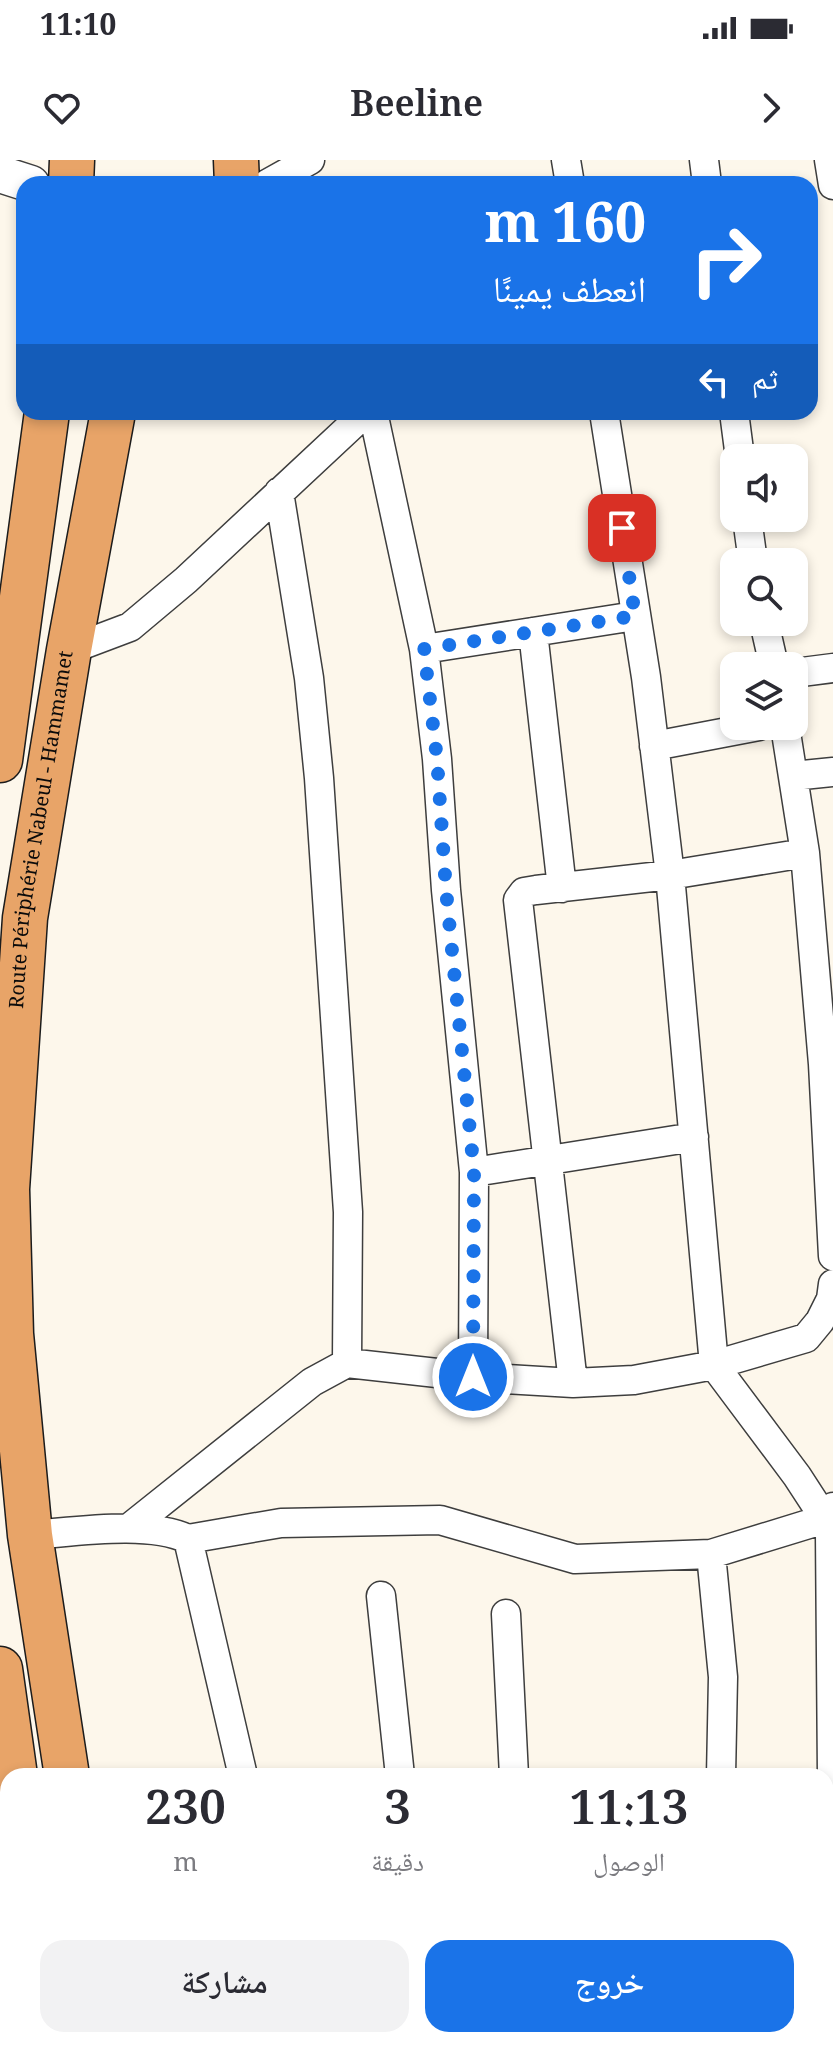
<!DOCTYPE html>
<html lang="ar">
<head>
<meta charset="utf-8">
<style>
  :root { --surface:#fff; --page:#f2f2f3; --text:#2b2b33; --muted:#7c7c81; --accent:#1a73e8 }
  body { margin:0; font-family:Georgia,"Noto Naskh Arabic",serif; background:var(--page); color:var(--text); direction:rtl; height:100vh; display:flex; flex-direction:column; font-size:30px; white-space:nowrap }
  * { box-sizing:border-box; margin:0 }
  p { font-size:26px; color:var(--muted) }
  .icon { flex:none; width:44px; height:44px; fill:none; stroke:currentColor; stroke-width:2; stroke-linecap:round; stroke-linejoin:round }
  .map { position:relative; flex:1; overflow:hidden; direction:ltr }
  .sheet { position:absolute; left:0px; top:1608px; width:834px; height:280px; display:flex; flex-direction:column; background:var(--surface); border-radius:24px 24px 0 0; box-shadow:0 4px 12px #0003; direction:rtl }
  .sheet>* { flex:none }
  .top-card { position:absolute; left:16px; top:16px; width:802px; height:244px; border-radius:24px; box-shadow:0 4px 12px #0003; direction:rtl; background:#1a73e8; color:#fff; overflow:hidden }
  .tools { position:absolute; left:720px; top:284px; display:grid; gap:16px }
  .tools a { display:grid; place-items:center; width:88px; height:88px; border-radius:16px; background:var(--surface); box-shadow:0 4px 12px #0003; font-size:40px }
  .pin { position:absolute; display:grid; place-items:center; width:68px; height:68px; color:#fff; margin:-34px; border-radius:16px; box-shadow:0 4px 12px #0006 }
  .me { position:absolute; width:88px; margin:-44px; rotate:0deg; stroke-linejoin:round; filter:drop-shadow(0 0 6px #0008) }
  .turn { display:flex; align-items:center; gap:28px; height:168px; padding:0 40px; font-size:36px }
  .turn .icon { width:104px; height:104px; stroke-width:2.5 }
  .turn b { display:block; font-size:56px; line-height:68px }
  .then { display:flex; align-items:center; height:76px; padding:0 40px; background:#0003; gap:16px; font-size:30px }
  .eta { display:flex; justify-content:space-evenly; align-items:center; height:136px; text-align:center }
  .eta b { font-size:48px; font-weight:600; line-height:56px }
  .action { display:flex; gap:16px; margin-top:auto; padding:16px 40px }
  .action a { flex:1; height:92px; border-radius:24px; background:var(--accent); color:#fff; font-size:32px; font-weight:600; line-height:92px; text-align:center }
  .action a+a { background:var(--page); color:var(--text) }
  .status { display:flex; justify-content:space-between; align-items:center; height:56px; padding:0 40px; background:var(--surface); direction:ltr }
  .status svg { height:22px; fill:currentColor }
  header { display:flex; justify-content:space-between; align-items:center; height:104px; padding:0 40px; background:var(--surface); font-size:36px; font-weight:600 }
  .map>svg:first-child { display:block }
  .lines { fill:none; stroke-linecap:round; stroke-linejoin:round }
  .minor-casing { stroke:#3e3e3e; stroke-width:31 }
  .tertiary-casing { stroke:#3e3e3e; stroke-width:39 }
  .trunk-casing { stroke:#1c1c1c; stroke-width:47 }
  .minor { stroke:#fff; stroke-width:28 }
  .tertiary { stroke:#fff; stroke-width:36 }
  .trunk { stroke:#e8a468; stroke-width:44 }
  .route { stroke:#1a73e8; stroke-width:14; stroke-dasharray:0 25.2 }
  .labels { text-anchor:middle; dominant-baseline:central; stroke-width:8; stroke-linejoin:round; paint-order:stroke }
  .street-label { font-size:20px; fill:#0b0b0b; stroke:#fff }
</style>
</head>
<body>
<div class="status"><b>11:10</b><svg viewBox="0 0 49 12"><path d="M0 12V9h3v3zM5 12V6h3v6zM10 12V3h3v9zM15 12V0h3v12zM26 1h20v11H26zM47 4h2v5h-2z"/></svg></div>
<header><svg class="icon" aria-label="forward" viewBox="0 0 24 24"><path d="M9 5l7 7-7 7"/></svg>Beeline<svg class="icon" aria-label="heart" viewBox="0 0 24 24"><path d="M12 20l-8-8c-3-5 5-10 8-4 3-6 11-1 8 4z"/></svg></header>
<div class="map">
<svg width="833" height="1888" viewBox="0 0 833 1888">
  <rect width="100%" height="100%" fill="#fdf7eb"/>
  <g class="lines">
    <defs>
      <path id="minor" d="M566,0L570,24
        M704,0L707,24
        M829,0L833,25
        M267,24L310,0
        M373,252L424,489L437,599L446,730L474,1012L473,1217
        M604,252L646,517L670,715L714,1205L797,1316L825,1359L830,1374L832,1618
        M734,252L740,298
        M279,332L309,518L319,618L348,1052L347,1203
        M747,358L753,402
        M764,462L774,506
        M533,472L562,728
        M424,489L635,456
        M69,490L130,467L186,420L366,252
        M794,513L833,508
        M785,566L805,693L823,904L833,1096
        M654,586L759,566
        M793,616L833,612
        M474,1012L694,977
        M573,1223L518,740L524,732L536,730L670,715L805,693
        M129,1368L312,1222L347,1203L473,1217L573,1223L634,1220L714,1205L806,1178L820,1161L831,1139L833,1124
        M30,1375C74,1372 148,1360 188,1379L243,1616
        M188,1379L281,1363L440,1360L575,1399L711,1394L825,1359L833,1347
        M711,1394L723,1517L721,1616
        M381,1436L400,1616
        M506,1454L514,1616
        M241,1888L242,1880"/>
      <path id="tertiary" d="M0,14L31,24"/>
      <g id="trunk">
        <path d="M236,0L237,24"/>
        <path d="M71,24L72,0"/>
        <path d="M0,600L47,252"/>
        <path d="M0,1509L15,1616"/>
        <path id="s1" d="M67,1616L30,1375L11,1174L7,1029L25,758L69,490L113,252"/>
        <path d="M43,1880L44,1888"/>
        <path d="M92,1880V1888"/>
      </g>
    </defs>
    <!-- minor casing -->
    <use href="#minor" class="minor-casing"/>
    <!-- tertiary casing -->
    <use href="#tertiary" class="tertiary-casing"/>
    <!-- trunk casing -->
    <use href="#trunk" class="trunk-casing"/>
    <!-- minor -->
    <use href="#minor" class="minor"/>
    <!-- tertiary -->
    <use href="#tertiary" class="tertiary"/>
    <!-- trunk -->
    <use href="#trunk" class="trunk"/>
  </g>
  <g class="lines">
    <!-- route -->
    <path class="route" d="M473,1217L474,1012L446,730L437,599L424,489L635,456L622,368"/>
  </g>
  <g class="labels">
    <!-- street labels -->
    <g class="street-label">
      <text stroke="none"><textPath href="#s1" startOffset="952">Route Périphérie Nabeul - Hammamet</textPath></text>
    </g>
  </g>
</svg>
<div class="tools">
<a><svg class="icon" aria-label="sound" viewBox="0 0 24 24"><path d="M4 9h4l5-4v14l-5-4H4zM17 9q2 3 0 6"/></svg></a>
<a><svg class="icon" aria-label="search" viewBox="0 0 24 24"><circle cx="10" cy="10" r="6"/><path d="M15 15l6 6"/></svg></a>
<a><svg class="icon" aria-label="layers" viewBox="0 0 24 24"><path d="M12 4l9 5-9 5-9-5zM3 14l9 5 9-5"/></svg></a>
</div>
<div class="pin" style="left:622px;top:368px;background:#d93025"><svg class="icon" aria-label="arrive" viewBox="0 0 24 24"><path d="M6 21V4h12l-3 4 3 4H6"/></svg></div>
<svg class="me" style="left:473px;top:1217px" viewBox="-20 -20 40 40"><circle r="17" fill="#1a73e8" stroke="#fff" stroke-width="3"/><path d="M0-11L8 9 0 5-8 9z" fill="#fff"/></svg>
<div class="top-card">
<div class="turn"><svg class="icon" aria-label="right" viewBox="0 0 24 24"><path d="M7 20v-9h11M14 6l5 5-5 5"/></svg><div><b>160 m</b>انعطف يمينًا</div></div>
<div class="then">ثم<svg class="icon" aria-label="left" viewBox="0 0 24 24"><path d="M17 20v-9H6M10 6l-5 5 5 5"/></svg></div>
</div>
<section class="sheet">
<div class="eta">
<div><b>11:13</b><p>الوصول</p></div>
<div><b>3</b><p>دقيقة</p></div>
<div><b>230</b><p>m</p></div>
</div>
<div class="action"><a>خروج</a><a>مشاركة</a></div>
</section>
</div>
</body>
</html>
